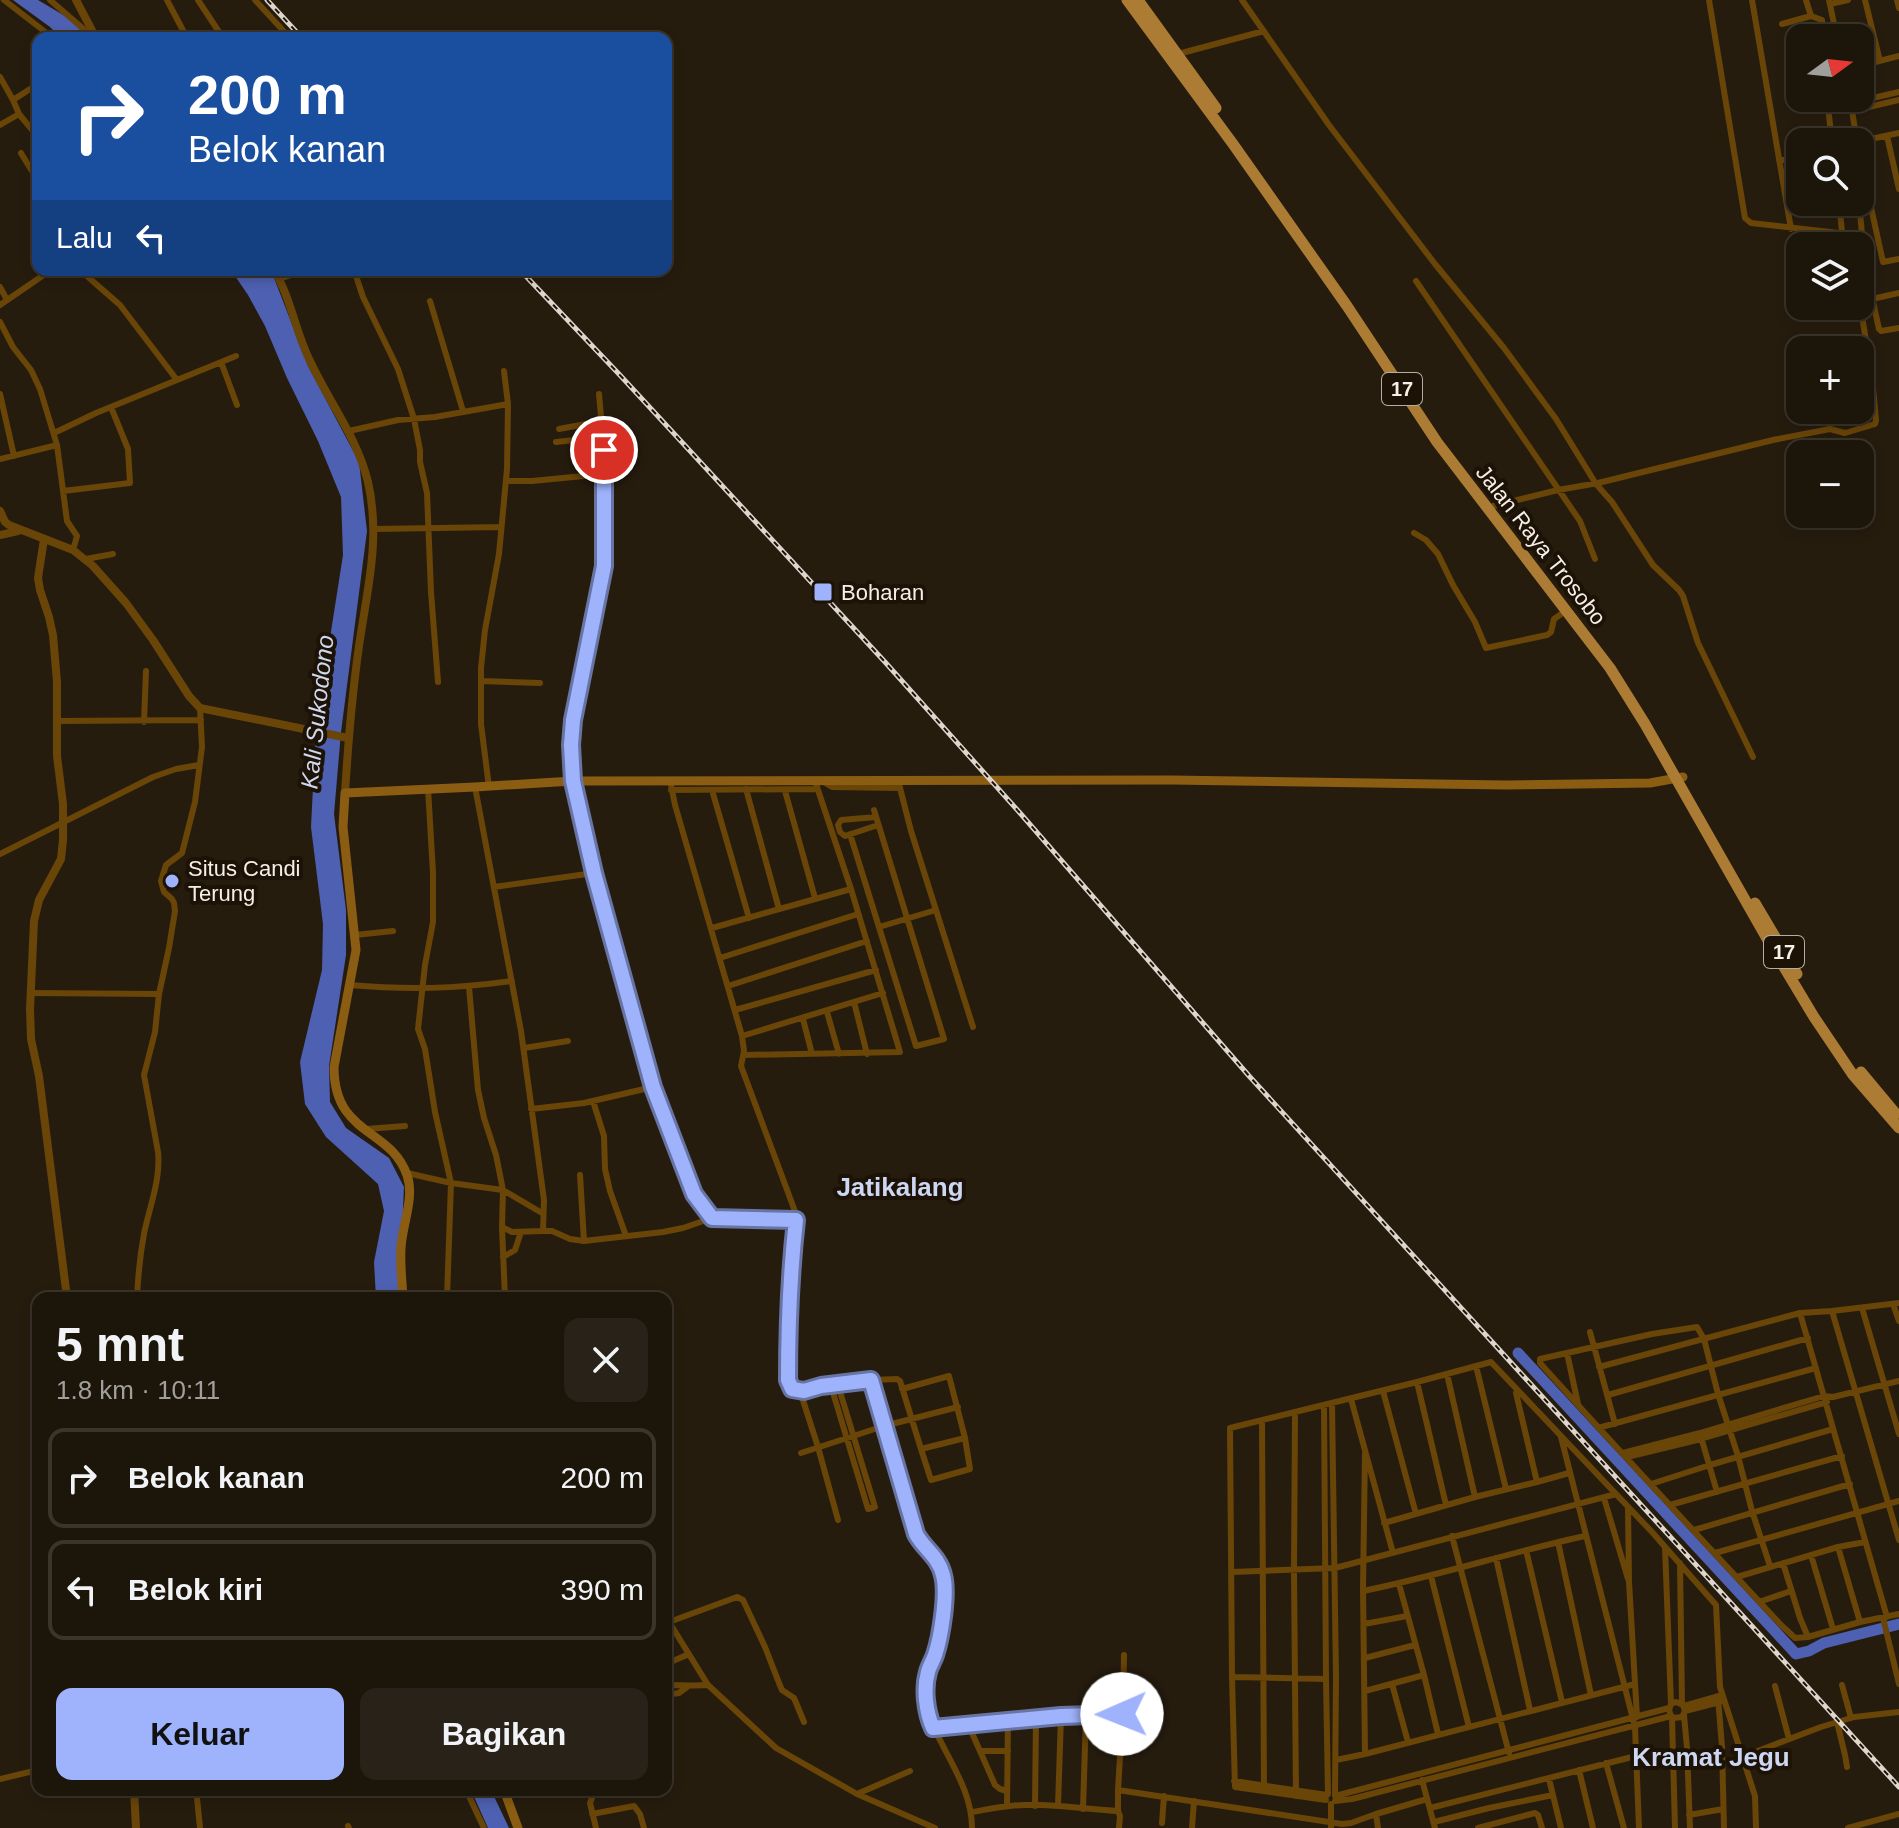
<!DOCTYPE html>
<html lang="id">
<head>
<meta charset="utf-8">
<style>
  :root { --surface:#1c150a; --page:#292218; --text:#f1f3f6; --muted:#a09f9c; --line:#3a342b; --accent:#9fb3fd }
  body { margin:0; font-family:Arial,sans-serif; background:var(--page); color:var(--text); height:100vh; display:flex; flex-direction:column; font-size:30px; white-space:nowrap }
  * { box-sizing:border-box; margin:0 }
  p { font-size:26px; color:var(--muted) }
  .icon { flex:none; width:44px; height:44px; fill:none; stroke:currentColor; stroke-width:2; stroke-linecap:round; stroke-linejoin:round }
  .map { position:relative; flex:1; overflow:hidden }
  .panel { position:absolute; left:32px; top:1292px; width:640px; height:504px; display:flex; flex-direction:column; background:var(--surface); border-radius:16px; box-shadow:0 4px 12px #0003,0 0 0 2px var(--line) }
  .panel>* { flex:none }
  .top-card { position:absolute; left:32px; top:32px; width:640px; height:244px; border-radius:16px; box-shadow:0 4px 12px #0003,0 0 0 2px var(--line); background:#1a4fa0; color:#fff; overflow:hidden }
  .needle { width:52px; rotate:75deg }
  .tools { position:absolute; left:1786px; top:24px; display:grid; gap:16px }
  .tools a { display:grid; place-items:center; width:88px; height:88px; border-radius:16px; background:var(--surface); box-shadow:0 4px 12px #0003,0 0 0 2px var(--line); font-size:40px }
  .pin { position:absolute; display:grid; place-items:center; width:68px; height:68px; color:#fff; margin:-34px; border:4px solid #fff; border-radius:50%; box-shadow:0 2px 8px #0007 }
  .me { position:absolute; width:88px; margin:-44px; rotate:269deg; stroke-linejoin:round; filter:drop-shadow(0 0 6px #0008) }
  .turn { display:flex; align-items:center; gap:28px; height:168px; padding:0 24px; font-size:36px }
  .turn .icon { width:104px; height:104px; stroke-width:2.5 }
  .turn b { display:block; font-size:56px; line-height:68px }
  .then { display:flex; align-items:center; height:76px; padding:0 24px; background:#0003; gap:16px; font-size:30px }
  .round { display:grid; place-items:center; flex:none; width:84px; height:84px; border-radius:16px; background:var(--page) }
  .overview { display:flex; align-items:center; justify-content:space-between; height:136px; padding:0 24px }
  h1 { font-size:48px; font-weight:700; line-height:60px }
  .button { display:flex; gap:16px; margin-top:auto; padding:16px 24px }
  .button a { flex:1; height:92px; border-radius:16px; background:var(--accent); color:#111; font-size:32px; font-weight:700; line-height:92px; text-align:center }
  .button a+a { background:var(--page); color:var(--text) }
  ul { padding:0; list-style:none }
  li { display:flex; align-items:center; gap:24px; height:100px; margin:0 16px 12px; padding:0 8px; border:4px solid var(--line); border-radius:16px }
  li div { flex:1 }
  li b { display:block; font-size:30px }
  li em { font-style:normal }
  .map>svg:first-child { display:block }
  .water { fill:#4e60b1 }
  .lines { fill:none; stroke-linecap:round; stroke-linejoin:round }
  .river { stroke:#4e60b1; stroke-width:11 }
  .minor { stroke:#694508; stroke-width:6 }
  .tertiary { stroke:#694508; stroke-width:8 }
  .secondary { stroke:#8b5d12; stroke-width:9 }
  .trunk { stroke:#ac7b34; stroke-width:11 }
  .rail-casing { stroke:#ded6cd; stroke-width:5 }
  .rail { stroke:#1c1206; stroke-width:2; stroke-dasharray:6; stroke-linecap:butt }
  .route-casing { stroke:#6774a4; stroke-width:20 }
  .route { stroke:#9fb3fd; stroke-width:14 }
  .poi-dot { fill:#9fb3fd; stroke:#1c1206; stroke-width:3 }
  .labels { text-anchor:middle; dominant-baseline:central; stroke-width:8; stroke-linejoin:round; paint-order:stroke }
  .shield { fill:#1c1206; stroke:#b5ada4; stroke-width:2 }
  .shield-label { font-size:20px; font-weight:bold; fill:#f7efe7 }
  .street-label { font-size:22px; fill:#f7efe7; stroke:#1c1206 }
  .poi-label { font-size:22px; fill:#f7efe7; stroke:#1c1206; text-anchor:start }
  .water-label { font-size:24px; font-style:italic; fill:#d0d7ee; stroke:#1c1206 }
  .quarter-label { font-size:26px; font-weight:bold; fill:#cdd6f2; stroke:#1c1206 }
</style>
</head>
<body>
<div class="map">
<svg width="1899" height="1828" viewBox="0 0 1899 1828">
  <rect width="100%" height="100%" fill="#261c0e"/>
  <!-- water -->
  <path class="water" d="M13,0H38L70,19L88,38H61L50,27Z
    M231,270H271L308,366L359,462L367,531L341,732L334,814L346,910V955L329,1066L330,1102L346,1128L389,1158L404,1187L399,1298H376L374,1262L384,1211L378,1184L326,1137L305,1104L300,1062L322,970L323,924L311,827L316,727L343,555L341,497L318,441L287,378L265,326L248,295Z
    M471,1790H491L509,1828H488Z"/>
  <g class="lines">
    <!-- river -->
    <path class="river" d="M1518,1353L1796,1654L1809,1651L1824,1643L1899,1624"/>
    <!-- minor -->
    <path class="minor" d="M4,0L53,38
      M50,0L94,38
      M167,0L187,38
      M198,0L223,38
      M255,0L290,38
      M1242,0L1329,125L1435,264L1504,348L1556,419L1596,484L1612,502L1653,565L1679,590L1683,596L1698,643L1753,757
      M1709,0L1745,218L1751,223L1847,234L1850,236L1852,246
      M1752,0L1791,229
      M1806,0L1811,16L1822,20L1823,38
      M1829,0L1837,38
      M1865,0L1880,61
      M1897,0L1899,8
      M1830,4L1848,0
      M1782,24L1811,16
      M1178,54L1264,31
      M1860,66L1899,56
      M0,77L13,100
      M38,84L13,100L19,114L38,137
      M1827,98L1832,142
      M1850,98L1857,142
      M1851,103L1899,92
      M1852,111L1899,100
      M0,125L19,114
      M1887,136L1899,189
      M1857,142L1899,133
      M21,153L38,181
      M1860,157L1883,262L1899,259
      M1779,160H1800
      M1786,198L1800,199
      M1839,202L1842,232
      M1859,202L1865,266L1879,329L1881,331L1899,328
      M80,270L120,305L177,380
      M168,270L169,271
      M354,270L363,297L398,369L414,419L420,450V462L427,493L431,592L438,682
      M279,279L297,273L298,270
      M1416,281L1580,521L1595,559
      M0,287L7,300
      M1872,299L1899,293
      M430,301L463,411
      M0,305L51,270
      M0,322L13,347L31,370L40,389L57,445L67,521L77,536L73,550
      M221,362L237,405
      M0,394L14,456
      M599,394L604,450V566L573,720L571,745L573,781L594,873L653,1087L694,1194L712,1218
      M559,429L602,421
      M349,431L398,420L435,417L508,404L504,371
      M54,433L96,413L236,356
      M556,442L603,437
      M0,459L57,445
      M506,481H532L604,474
      M63,491L130,483L128,449L111,407
      M1493,506L1558,490L1598,483L1773,440L1830,429L1845,433L1875,424L1876,420L1872,377L1860,304
      M374,529L501,527
      M1414,533L1426,540L1438,554L1453,585L1475,622L1486,648L1547,635L1551,632L1554,619L1567,610
      M86,559L113,554
      M481,681L540,683
      M58,721L201,720
      M144,722L146,671
      M670,780L675,805L742,1036L744,1051L741,1066L796,1214L788,1319L790,1385L797,1391L871,1380L897,1379L900,1381L921,1449L965,1438
      M898,780L911,831L973,1027
      M824,782L832,787L899,788
      M475,787L521,1031L544,1200L543,1231H552L570,1239L584,1241L663,1232L683,1228L712,1218L796,1220
      M489,787L481,724V668L485,630L499,554L507,469L508,404
      M428,788L433,873V922L425,965L418,1029L425,1049L435,1112L451,1183L447,1298
      M746,789L779,909
      M671,790L817,789
      M712,790L749,918
      M785,791L815,898
      M876,817L841,820L838,825L840,832L845,836L878,825
      M850,834L916,1046L944,1039L874,810
      M0,854L153,777L176,769L199,765
      M494,887L594,873
      M879,927L936,910
      M712,928L851,889
      M355,935L393,931
      M720,958L858,914
      M349,985C408,990 454,989 512,981
      M728,986L867,941
      M469,987L478,1090L484,1118L496,1155L503,1190L502,1227L505,1298
      M30,993L159,994
      M854,1002L867,1054
      M735,1010L876,970
      M827,1012L839,1054
      M803,1019L812,1054
      M742,1036L883,993
      M524,1048L568,1041
      M744,1055L900,1052L851,889L815,781
      M593,1101L604,1136L605,1169L610,1191L626,1236
      M531,1109L584,1103L653,1087
      M366,1129L405,1126
      M407,1173L451,1183L503,1190L542,1213
      M580,1175L584,1241
      M502,1227L512,1232L543,1231
      M503,1257L515,1250L521,1232
      M137,1298C138,1276 140,1255 144,1234C149,1208 161,1180 158,1152L144,1075L155,1032L159,994L169,948L175,911L174,903L172,899L164,892L161,881L166,865L182,853L195,802L202,747L200,708
      M1893,1304L1899,1321
      M1862,1308L1899,1434
      M1832,1311L1899,1540
      M1800,1313L1887,1617
      M1590,1332L1615,1424
      M1567,1353L1578,1404
      M1476,1366L1506,1489
      M1599,1367L1800,1313L1832,1311L1899,1303
      M1447,1374L1475,1497
      M871,1380L916,1534C923,1547 936,1554 941,1569C949,1590 942,1632 935,1654C933,1662 928,1669 927,1677C925,1689 926,1702 929,1714C931,1724 936,1733 941,1742C955,1770 972,1796 972,1828
      M1417,1382L1446,1505
      M838,1385L875,1507L868,1509
      M831,1386L868,1509
      M902,1389L949,1376L965,1438L970,1469L931,1480L921,1449
      M800,1391L818,1447L838,1520
      M1383,1391L1416,1514
      M1608,1395L1808,1338
      M1351,1399L1393,1553
      M1332,1403L1336,1677L1335,1795
      M1324,1405L1326,1679L1328,1794
      M1295,1413L1294,1571L1296,1796
      M1262,1421L1264,1791
      M1598,1428L1816,1368
      M1561,1437L1635,1727L1639,1828
      M1701,1437L1717,1492
      M801,1453L884,1426L958,1407
      M1623,1453L1700,1433L1824,1396L1833,1397L1899,1381
      M1627,1457L1693,1441L1827,1402
      M1537,1482L1569,1473
      M1651,1484L1710,1465L1833,1429
      M1604,1498L1628,1579
      M1670,1505L1842,1456
      M1628,1507L1629,1582L1637,1717
      M1384,1523L1475,1497L1537,1482L1516,1393
      M1694,1530L1850,1484
      M1452,1536L1509,1753
      M1558,1542L1591,1695
      M1838,1547L1860,1622
      M1665,1548L1671,1704L1669,1710L1671,1716L1674,1718L1682,1717L1685,1711L1683,1705L1676,1702L1671,1704
      M1526,1550L1562,1702
      M1715,1553L1899,1501
      M1811,1555L1833,1629
      M1496,1558L1530,1710
      M1680,1563L1682,1704
      M1783,1563L1800,1618L1808,1637
      M1770,1566L1752,1511L1738,1456L1718,1394L1704,1339L1697,1327L1652,1334L1540,1359V1363C1619,1451 1700,1538 1781,1625L1795,1638L1808,1637L1860,1622L1899,1614
      M1232,1572L1335,1568L1616,1494
      M1431,1576L1469,1727
      M1737,1577L1838,1547L1865,1542
      M1363,1591C1438,1576 1511,1552 1585,1536
      M1759,1602L1791,1591
      M666,1617L708,1685L776,1748L857,1794L935,1828
      M1883,1618L1899,1684
      M669,1622L737,1597L743,1600L765,1647L779,1683L782,1690L794,1698L804,1722
      M1364,1624L1407,1616
      M1365,1658L1415,1645
      M666,1664L689,1654
      M1424,1675L1438,1734
      M1232,1677L1326,1679
      M1392,1684L1408,1742
      M666,1685C681,1685 694,1686 708,1685
      M1842,1685L1851,1718
      M1775,1686L1789,1739
      M1365,1691L1424,1675L1399,1584
      M666,1695L679,1693L687,1687
      M1718,1697L1722,1747L1724,1828
      M1684,1706L1719,1696
      M1685,1711L1720,1702
      M1684,1715L1687,1748L1690,1828
      M1672,1717L1675,1828
      M1837,1722L1845,1755L1847,1767
      M968,1724L995,1785L1000,1789L1007,1791
      M933,1728L1061,1716L1122,1714
      M981,1751H1008
      M1365,1754L1635,1684
      M1742,1757L1821,1727L1854,1717L1899,1712
      M1336,1760L1365,1754L1363,1588L1365,1452
      M1606,1763L1624,1828
      M1579,1770L1593,1828
      M0,1779L38,1770
      M1549,1779L1561,1828
      M1422,1780L1435,1828
      M1234,1781L1327,1795
      M466,1790L484,1828
      M595,1790L590,1803L596,1828
      M1118,1790L1342,1824L1351,1823L1376,1814L1427,1799
      M857,1794L910,1771
      M1335,1796L1669,1708
      M197,1798L200,1828
      M1326,1800L1235,1787L1232,1677L1230,1428L1417,1382L1491,1362L1652,1532L1716,1605L1720,1687L1755,1796L1756,1828
      M1335,1801L1352,1799L1671,1716
      M1331,1804V1828
      M1007,1806L1008,1720
      M1035,1806L1036,1718
      M1058,1806L1061,1716
      M1430,1808L1636,1756
      M1083,1809L1086,1715
      M972,1812C985,1810 997,1807 1010,1806C1045,1802 1083,1809 1118,1811
      M592,1814L634,1806L640,1814L644,1828
      M1376,1814L1378,1828
      M1689,1815L1723,1809
      M1434,1822L1489,1808L1553,1795
      M1162,1823L1164,1796
      M348,1826L349,1828
      M1119,1828L1120,1816L1118,1811V1790L1123,1708L1124,1655
      M1192,1828L1194,1801
      M1478,1828L1535,1813L1538,1815L1542,1828
      M1848,1828L1899,1814"/>
    <!-- tertiary -->
    <path class="tertiary" d="M76,0L96,38
      M274,270C291,298 295,331 310,361C329,402 357,437 368,482C381,539 367,590 359,646C352,695 348,744 345,793
      M0,511L5,522L9,525L73,550L93,566L126,603L153,640L189,696L200,708L348,738
      M0,535L18,531
      M44,539L38,578L40,590L49,617L53,635L57,682V756L63,804V840L61,859L39,900L34,921L30,1009L31,1039L39,1076L67,1298
      M134,1790L136,1828"/>
    <!-- secondary -->
    <path class="secondary" d="M403,1298C402,1281 400,1265 401,1248C402,1225 415,1198 407,1175C390,1127 334,1136 334,1067L356,950L343,827L345,793L475,787L573,781L1171,780L1505,785L1650,783L1683,777
      M504,1790L518,1828"/>
    <!-- trunk -->
    <path class="trunk" d="M1127,0L1233,144L1347,306L1437,442L1610,668L1645,724L1769,942L1814,1017L1853,1075L1899,1128
      M1138,0L1216,108
      M1755,903L1797,974
      M1861,1072L1896,1114"/>
    <defs>
      <path id="rail" d="M267,0L302,38
        M520,270L618,373L885,662L1020,813L1250,1077L1899,1787"/>
    </defs>
    <!-- rail casing -->
    <use href="#rail" class="rail-casing"/>
    <!-- rail -->
    <use href="#rail" class="rail"/>
  </g>
  <g class="lines">
    <defs>
      <path id="route" d="M604,450V566L573,720L571,745L573,781L594,873L653,1087L694,1194L712,1218L796,1220C790,1273 788,1326 788,1380L792,1389L804,1391L821,1386L871,1380L916,1534C924,1549 939,1557 943,1575C948,1594 941,1637 935,1655C933,1661 929,1667 928,1672C923,1689 926,1712 933,1728L1061,1716L1122,1714"/>
    </defs>
    <!-- route casing -->
    <use href="#route" class="route-casing"/>
    <!-- route -->
    <use href="#route" class="route"/>
  </g>
  <!-- markers -->
  <g class="poi-dot">
    <rect x="813" y="582" width="20" height="20" rx="4"/>
    <circle cx="172" cy="881" r="8"/>
  </g>
  <g class="labels">
    <!-- shield labels -->
    <g class="shield">
      <rect x="1382" y="373" width="40" height="32" rx="6"/>
      <rect x="1764" y="936" width="40" height="32" rx="6"/>
    </g>
    <g class="shield-label">
      <text x="1402" y="389">17</text>
      <text x="1784" y="952">17</text>
    </g>
    <!-- street labels -->
    <g class="street-label">
      <text transform="translate(1541 545) rotate(52)">Jalan Raya Trosobo</text>
    </g>
    <!-- poi labels -->
    <g class="poi-label">
      <text x="841" y="592">Boharan</text>
      <text x="188" y="868">Situs Candi<tspan x="188" dy="25">Terung</tspan></text>
    </g>
    <!-- water labels -->
    <g class="water-label">
      <text transform="translate(317 712) rotate(-84)">Kali Sukodono</text>
    </g>
    <!-- quarter labels -->
    <g class="quarter-label">
      <text x="900" y="1187">Jatikalang</text>
      <text x="1711" y="1757">Kramat Jegu</text>
    </g>
  </g>
</svg>
<div class="tools">
<a><svg class="needle" viewBox="-14 -14 28 28"><path d="M0-13l5 13h-10z" fill="#e53935"/><path d="M0 13l5-13h-10z" fill="#a09f9c"/></svg></a>
<a><svg class="icon" aria-label="search" viewBox="0 0 24 24"><circle cx="10" cy="10" r="6"/><path d="M15 15l6 6"/></svg></a>
<a><svg class="icon" aria-label="layers" viewBox="0 0 24 24"><path d="M12 4l9 5-9 5-9-5zM3 14l9 5 9-5"/></svg></a>
<a>+</a>
<a>−</a>
</div>
<div class="pin" style="left:604px;top:450px;background:#d93025"><svg class="icon" aria-label="arrive" viewBox="0 0 24 24"><path d="M6 21V4h12l-3 4 3 4H6"/></svg></div>
<svg class="me" style="left:1122px;top:1714px" viewBox="-20 -20 40 40"><circle r="19" fill="#fff"/><path d="M0-13L10 11 0 6-10 11z" fill="#9fb3fd"/></svg>
<div class="top-card">
<div class="turn"><svg class="icon" aria-label="right" viewBox="0 0 24 24"><path d="M7 20v-9h11M14 6l5 5-5 5"/></svg><div><b>200 m</b>Belok kanan</div></div>
<div class="then">Lalu<svg class="icon" aria-label="left" viewBox="0 0 24 24"><path d="M17 20v-9H6M10 6l-5 5 5 5"/></svg></div>
</div>
<section class="panel">
<div class="overview"><div><h1>5 mnt</h1><p>1.8 km · 10:11</p></div><a class="round"><svg class="icon" aria-label="close" viewBox="0 0 24 24"><path d="M6 6l12 12M18 6L6 18"/></svg></a></div>
<ul>
<li><svg class="icon" aria-label="right" viewBox="0 0 24 24"><path d="M7 20v-9h11M14 6l5 5-5 5"/></svg><div><b>Belok kanan</b></div><em>200 m</em></li>
<li><svg class="icon" aria-label="left" viewBox="0 0 24 24"><path d="M17 20v-9H6M10 6l-5 5 5 5"/></svg><div><b>Belok kiri</b></div><em>390 m</em></li>
</ul>
<div class="button"><a>Keluar</a><a>Bagikan</a></div>
</section>
</div>
</body>
</html>
